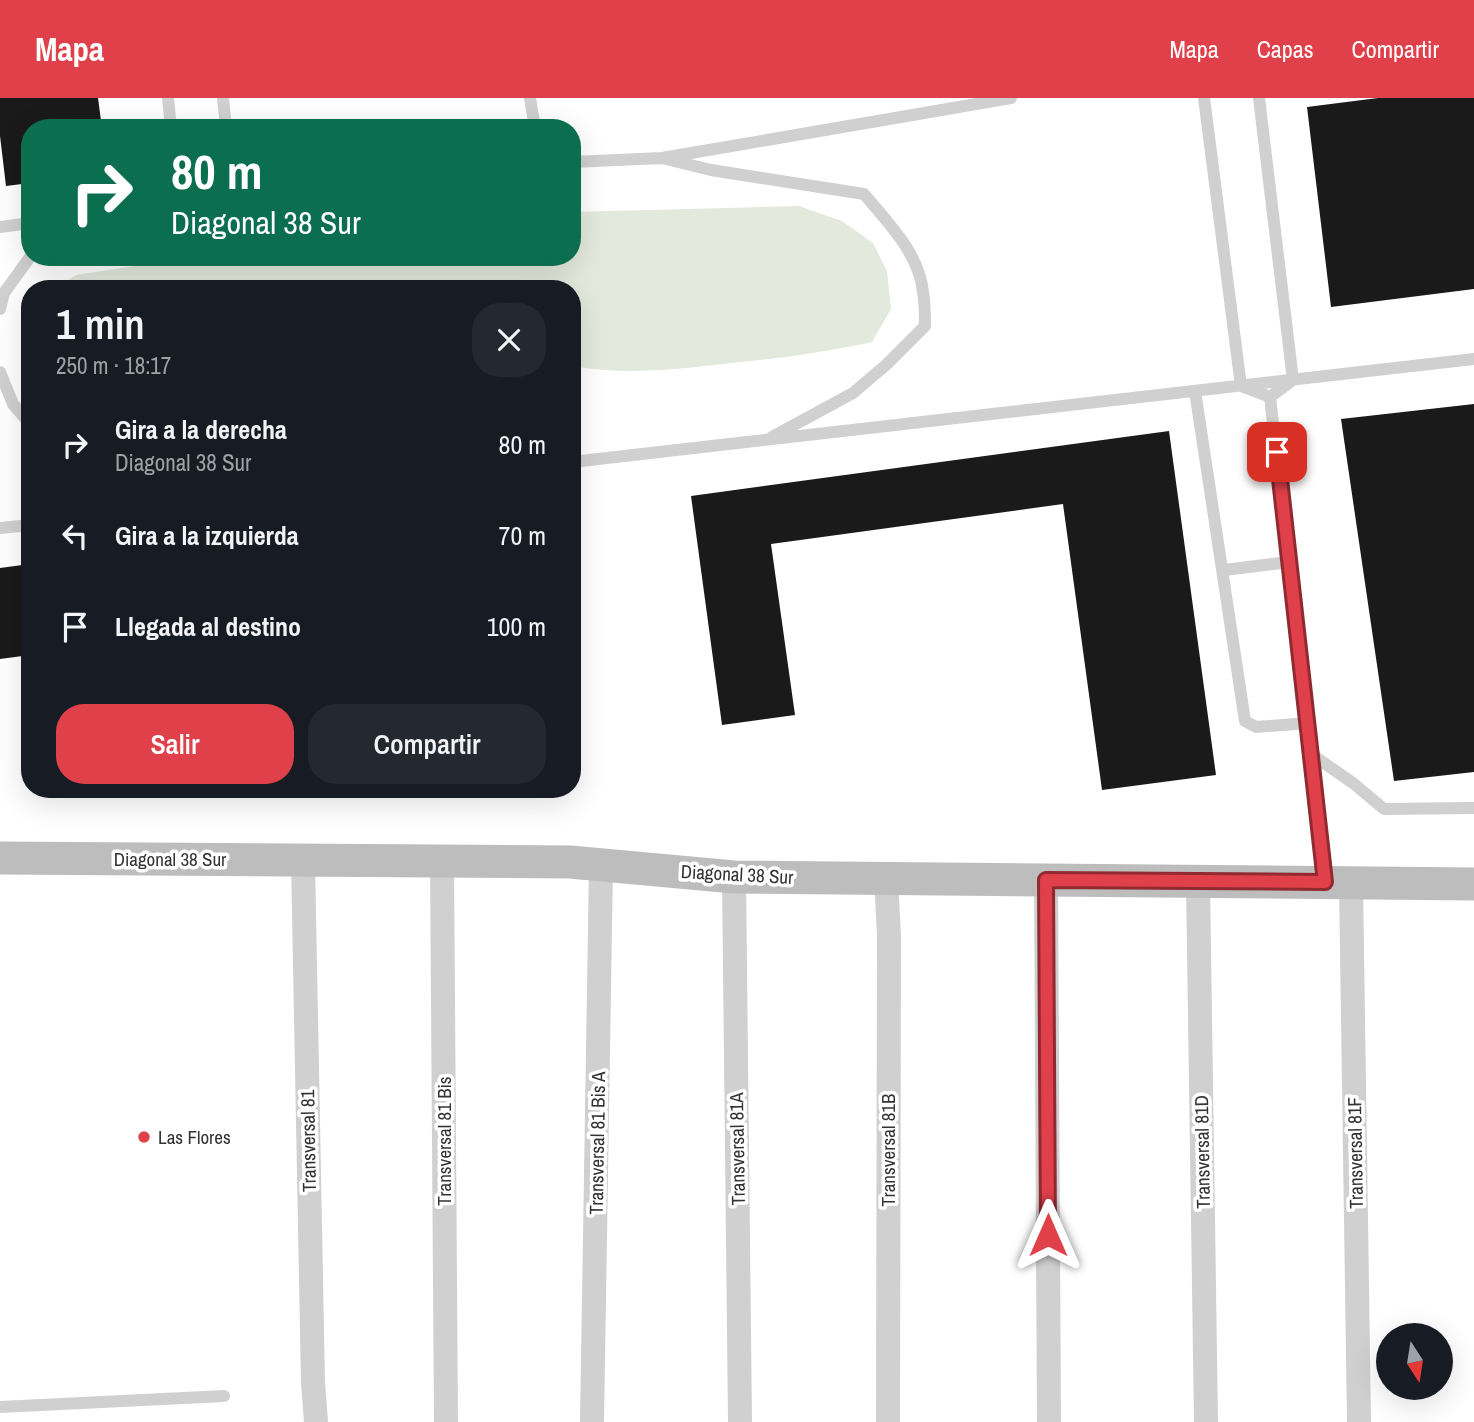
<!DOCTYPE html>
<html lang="es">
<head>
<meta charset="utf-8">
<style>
  :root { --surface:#171b24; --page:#242831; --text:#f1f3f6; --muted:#9ea1a6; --accent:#df404a }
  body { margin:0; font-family:"Archivo Narrow",sans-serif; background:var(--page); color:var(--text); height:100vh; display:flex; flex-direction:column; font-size:26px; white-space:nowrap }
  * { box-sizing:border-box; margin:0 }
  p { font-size:23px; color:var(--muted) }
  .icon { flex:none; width:38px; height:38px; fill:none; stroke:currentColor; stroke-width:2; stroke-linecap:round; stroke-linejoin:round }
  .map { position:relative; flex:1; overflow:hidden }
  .side { position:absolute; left:21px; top:182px; width:560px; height:518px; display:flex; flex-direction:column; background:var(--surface); border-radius:28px; box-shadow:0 7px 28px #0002 }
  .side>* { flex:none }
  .hud { position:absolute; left:21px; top:21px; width:560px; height:147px; border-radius:28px; box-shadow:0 7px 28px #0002; background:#0b6e4f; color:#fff; overflow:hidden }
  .needle { width:46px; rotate:168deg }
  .controls { position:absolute; left:1376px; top:1225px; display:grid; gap:14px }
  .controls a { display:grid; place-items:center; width:77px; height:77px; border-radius:50%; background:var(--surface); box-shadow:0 7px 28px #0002; font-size:35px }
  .pin { position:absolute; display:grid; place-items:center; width:60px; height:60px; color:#fff; margin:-30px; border-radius:14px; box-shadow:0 4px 10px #0006 }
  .me { position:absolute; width:77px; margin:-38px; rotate:0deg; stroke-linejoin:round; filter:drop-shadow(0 0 5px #0008) }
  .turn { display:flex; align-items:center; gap:24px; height:147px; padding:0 35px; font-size:32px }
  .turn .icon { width:91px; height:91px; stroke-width:2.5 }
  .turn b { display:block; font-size:49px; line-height:60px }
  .round { display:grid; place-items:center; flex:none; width:74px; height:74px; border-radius:28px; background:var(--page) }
  .head { display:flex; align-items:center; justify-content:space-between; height:119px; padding:0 35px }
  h1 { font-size:42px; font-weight:600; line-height:52px }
  .primary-button { display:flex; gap:14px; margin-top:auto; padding:14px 35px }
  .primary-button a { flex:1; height:80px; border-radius:28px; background:var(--accent); color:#fff; font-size:28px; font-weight:600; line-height:80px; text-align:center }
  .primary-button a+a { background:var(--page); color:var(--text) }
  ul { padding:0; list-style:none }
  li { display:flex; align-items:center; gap:21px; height:91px; padding:0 35px }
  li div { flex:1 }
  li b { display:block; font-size:26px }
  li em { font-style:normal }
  header { display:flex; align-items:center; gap:42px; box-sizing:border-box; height:98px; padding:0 35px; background:var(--accent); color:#fff }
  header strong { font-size:33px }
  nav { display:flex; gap:38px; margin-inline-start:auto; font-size:24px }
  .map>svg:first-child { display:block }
  .green { fill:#e3e9dc }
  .building { fill:#1a1a1a }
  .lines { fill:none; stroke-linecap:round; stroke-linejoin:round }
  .lane { stroke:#d0d0d0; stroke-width:12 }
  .street { stroke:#d0d0d0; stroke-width:24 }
  .secondary { stroke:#bdbdbd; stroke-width:33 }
  .route-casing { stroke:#912a30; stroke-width:18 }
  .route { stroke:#df404a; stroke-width:12 }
  .poi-dot { fill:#df404a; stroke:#fff; stroke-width:2.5 }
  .labels { text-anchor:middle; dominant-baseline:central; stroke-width:7; stroke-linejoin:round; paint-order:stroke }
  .street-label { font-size:19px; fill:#333; stroke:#fff }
  .poi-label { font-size:19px; fill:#333; stroke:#fff; text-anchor:start }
</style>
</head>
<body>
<header>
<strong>Mapa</strong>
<nav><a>Mapa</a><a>Capas</a><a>Compartir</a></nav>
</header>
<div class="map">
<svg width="1474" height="1324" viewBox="0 0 1474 1324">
  <rect width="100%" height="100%" fill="#fff"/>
  <!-- green -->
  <path class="green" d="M799,108L842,123L873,145L887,173L891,211L872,244C823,255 773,261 723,266C673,272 622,277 572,268V191H54L76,177L193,159H572V114Z
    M30,226V288L24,235Z"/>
  <!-- building -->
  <path class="building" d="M0,0H98L102,30H30V85L6,88L0,38Z
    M1378,0H1474V191L1331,209L1307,9Z
    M1474,306V674L1394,683L1341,321Z
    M1169,333L1216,677L1102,692L1063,406L771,446L795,617L722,627L691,398Z
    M30,466V557L0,561V470Z"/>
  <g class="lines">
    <!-- lane -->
    <path class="lane" d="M168,0L171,30
      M223,0L226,30
      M530,0L535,30
      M1204,0L1241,288L1270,299
      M1259,0L1293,282L1270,299
      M662,60L711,72L864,96C888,125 919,155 923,194C925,205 925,217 925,228L886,267L853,295L772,339
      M572,64L662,60L1011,0
      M0,129L30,125
      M0,211L4,195L30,159
      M0,274L13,306L30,326
      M1195,293L1245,623L1256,629L1308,625
      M1270,299L1325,782
      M572,364L1474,261
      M0,430L30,427
      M1224,472L1289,464
      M1311,656L1353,685L1384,711L1474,710
      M0,1309L224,1298"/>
    <!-- street -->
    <path class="street" d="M303,762L313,1285L316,1324
      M442,763L446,1324
      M734,779L740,1324
      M886,780L889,838L888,1324
      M1046,782L1049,1324
      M1198,783L1206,1324
      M1351,785L1359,1324
      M592,1324L601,767"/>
    <!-- secondary -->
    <path class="secondary" d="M0,760L570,764L734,779L1474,786"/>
  </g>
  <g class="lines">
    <defs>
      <path id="route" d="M1048,1137L1046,782L1325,784L1277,354"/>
    </defs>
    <!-- route casing -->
    <use href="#route" class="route-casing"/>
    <!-- route -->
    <use href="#route" class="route"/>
  </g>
  <!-- markers -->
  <circle class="poi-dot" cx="144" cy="1039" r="7"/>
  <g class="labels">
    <!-- street labels -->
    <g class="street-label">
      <text x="170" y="761">Diagonal 38 Sur</text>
      <text transform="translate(737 776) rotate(3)">Diagonal 38 Sur</text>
      <text transform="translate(308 1043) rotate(-91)">Transversal 81</text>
      <text transform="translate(444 1043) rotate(-90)">Transversal 81 Bis</text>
      <text transform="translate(597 1045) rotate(-89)">Transversal 81 Bis A</text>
      <text transform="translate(737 1051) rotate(-91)">Transversal 81A</text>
      <text transform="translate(888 1052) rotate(-90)">Transversal 81B</text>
      <text transform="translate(1202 1054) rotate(-91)">Transversal 81D</text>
      <text transform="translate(1355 1055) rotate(-91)">Transversal 81F</text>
    </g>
    <!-- poi labels -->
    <g class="poi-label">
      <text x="158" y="1039">Las Flores</text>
    </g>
  </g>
</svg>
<div class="controls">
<a><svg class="needle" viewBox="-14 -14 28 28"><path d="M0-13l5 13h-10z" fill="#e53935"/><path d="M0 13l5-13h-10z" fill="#9ea1a6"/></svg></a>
</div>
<div class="pin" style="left:1277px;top:354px;background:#d93025"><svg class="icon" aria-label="arrive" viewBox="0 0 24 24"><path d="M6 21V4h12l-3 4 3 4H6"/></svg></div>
<svg class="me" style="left:1048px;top:1137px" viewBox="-20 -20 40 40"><path d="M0-17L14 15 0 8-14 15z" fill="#df404a" stroke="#fff" stroke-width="4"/></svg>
<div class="hud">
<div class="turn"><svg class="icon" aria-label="right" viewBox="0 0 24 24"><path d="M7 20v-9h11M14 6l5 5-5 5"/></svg><div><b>80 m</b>Diagonal 38 Sur</div></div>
</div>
<section class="side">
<div class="head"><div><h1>1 min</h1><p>250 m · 18:17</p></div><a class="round"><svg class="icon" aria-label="close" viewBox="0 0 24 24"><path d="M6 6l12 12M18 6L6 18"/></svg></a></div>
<ul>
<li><svg class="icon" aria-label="right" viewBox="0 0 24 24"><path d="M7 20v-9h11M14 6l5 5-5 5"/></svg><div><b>Gira a la derecha</b><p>Diagonal 38 Sur</p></div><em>80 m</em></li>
<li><svg class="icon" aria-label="left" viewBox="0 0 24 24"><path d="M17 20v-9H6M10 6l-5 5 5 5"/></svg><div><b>Gira a la izquierda</b></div><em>70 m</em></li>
<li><svg class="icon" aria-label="arrive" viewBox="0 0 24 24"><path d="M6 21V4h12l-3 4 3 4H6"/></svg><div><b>Llegada al destino</b></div><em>100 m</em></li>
</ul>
<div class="primary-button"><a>Salir</a><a>Compartir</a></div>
</section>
</div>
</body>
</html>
